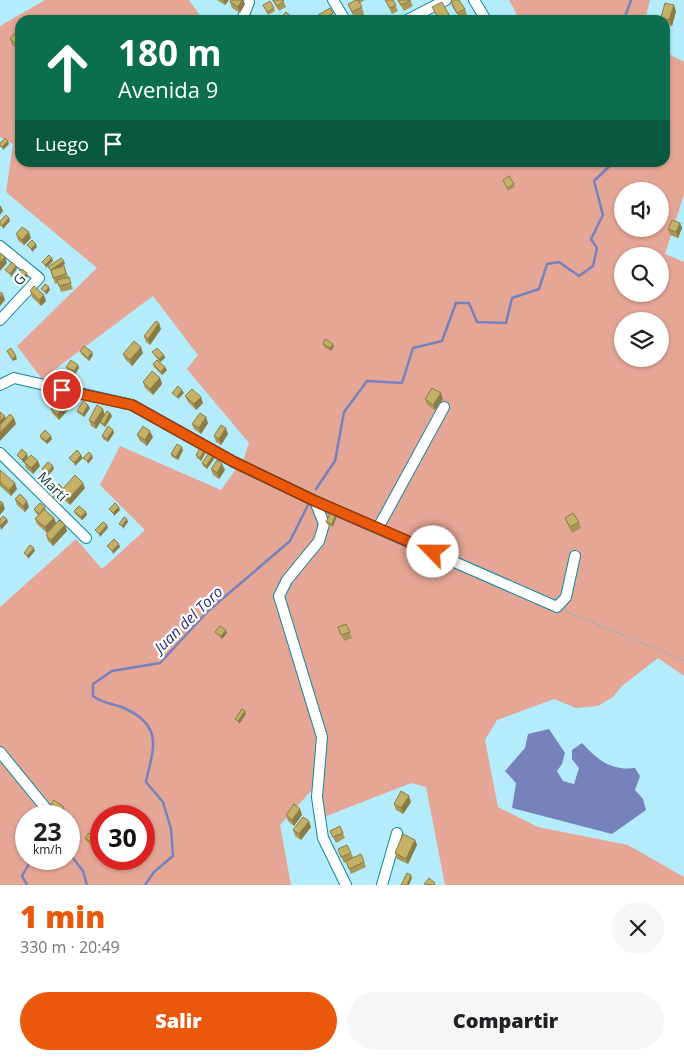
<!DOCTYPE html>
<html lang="es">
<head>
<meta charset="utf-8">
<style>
  :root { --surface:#fff; --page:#f6f6f6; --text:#202124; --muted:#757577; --accent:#ea580c }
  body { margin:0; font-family:"Open Sans",sans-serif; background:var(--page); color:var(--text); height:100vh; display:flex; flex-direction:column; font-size:19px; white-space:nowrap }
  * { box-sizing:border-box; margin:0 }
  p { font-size:16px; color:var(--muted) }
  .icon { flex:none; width:28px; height:28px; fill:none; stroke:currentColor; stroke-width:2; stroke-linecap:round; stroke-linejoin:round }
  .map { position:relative; height:885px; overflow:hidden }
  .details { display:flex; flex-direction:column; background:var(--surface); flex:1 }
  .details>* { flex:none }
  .top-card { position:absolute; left:15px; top:15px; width:655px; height:152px; border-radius:15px; box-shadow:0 1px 4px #0004; background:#0b6e4f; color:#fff; overflow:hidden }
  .buttons { position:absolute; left:614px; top:182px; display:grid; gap:10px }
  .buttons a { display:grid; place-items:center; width:55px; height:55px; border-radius:50%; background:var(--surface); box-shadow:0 1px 4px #0004; font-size:25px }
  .speed { position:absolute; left:15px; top:805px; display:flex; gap:10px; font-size:25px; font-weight:700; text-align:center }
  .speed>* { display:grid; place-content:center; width:65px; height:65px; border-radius:50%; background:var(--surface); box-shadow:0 1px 4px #0004; line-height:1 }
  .speed small { font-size:12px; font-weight:400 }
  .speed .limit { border:8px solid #d22; background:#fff; color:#111 }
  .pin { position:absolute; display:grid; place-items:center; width:42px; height:42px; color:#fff; margin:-21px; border:2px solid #fff; border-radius:50%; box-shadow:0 1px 5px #0007 }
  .me { position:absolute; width:55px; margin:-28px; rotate:293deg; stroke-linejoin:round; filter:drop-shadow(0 0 4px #0008) }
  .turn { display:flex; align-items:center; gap:18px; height:105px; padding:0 20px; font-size:22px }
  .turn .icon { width:65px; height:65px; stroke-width:2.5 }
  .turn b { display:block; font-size:35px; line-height:42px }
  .then { display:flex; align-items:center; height:48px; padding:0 20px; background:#0003; gap:10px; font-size:19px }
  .round { display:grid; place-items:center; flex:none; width:52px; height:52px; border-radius:26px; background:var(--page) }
  .head { display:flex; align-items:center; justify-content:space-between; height:85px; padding:0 20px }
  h1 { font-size:30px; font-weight:800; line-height:38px; color:var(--accent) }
  .button { display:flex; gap:10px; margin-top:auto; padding:10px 20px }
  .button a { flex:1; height:58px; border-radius:30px; background:var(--accent); color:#fff; font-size:20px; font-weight:800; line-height:58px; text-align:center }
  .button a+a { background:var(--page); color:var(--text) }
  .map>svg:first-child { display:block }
  .green { fill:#e5a696; fill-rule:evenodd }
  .water { fill:#7682bc }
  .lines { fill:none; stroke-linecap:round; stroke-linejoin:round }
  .stream { stroke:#7682bc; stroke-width:2.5 }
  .minor-casing { stroke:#0c869c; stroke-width:12 }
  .path { stroke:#82b5c3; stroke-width:1; stroke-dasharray:4 2.5; stroke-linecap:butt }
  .minor { stroke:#fff; stroke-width:10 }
  .wall { fill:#a99858 }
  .shaded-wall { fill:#8a7c47 }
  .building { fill:#c5b166; stroke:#8a7c47 }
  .route-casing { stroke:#983908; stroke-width:12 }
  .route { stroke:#ea580c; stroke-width:9 }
  .labels { text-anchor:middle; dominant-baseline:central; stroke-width:4.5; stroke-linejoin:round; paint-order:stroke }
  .street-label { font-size:14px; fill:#0e3a44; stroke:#fff }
  .water-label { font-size:15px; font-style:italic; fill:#292e75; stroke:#fff }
</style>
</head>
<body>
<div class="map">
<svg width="684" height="885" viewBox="0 0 684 885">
  <rect width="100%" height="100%" fill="#b5ecfb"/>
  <!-- green -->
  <path class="green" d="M45,0H189L201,17L196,20H20V162H665V52L684,62V194L665,254L684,262V676L658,658L622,686L613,697L598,706L576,708L554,699L497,720L485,740L498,807L538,827L628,845L684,877V885H445L426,787L411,783L319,819L311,791L280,825L291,885H0V607L76,539L102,569L145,530L100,485L120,446L221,490L244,458L249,443L187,369L198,355L153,296L42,379L17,346L97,268L6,192L13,144L0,137V26ZM622,191H660V229H622ZM622,256H660V294H622ZM622,321H660V359H622ZM26,816H69V859H26ZM101,816H144V859H101Z
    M509,0H650L645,20H520Z"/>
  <!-- water -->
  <path class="water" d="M549,729L565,753L562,764L557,771L563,781L574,784L579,768L572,759V750L582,743C598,760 611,771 635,768L640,776L635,790L643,799L646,810L612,834L512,808L516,783L505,771L525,748L528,734Z"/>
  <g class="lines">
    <!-- stream -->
    <path class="stream" d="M626,20L625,17L631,0
      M316,489L335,461L344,412L367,381L402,383L413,348L442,341L456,303H469L477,322L506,323L512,298L539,289L547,264L559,262L579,276L593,266L597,248L591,239L603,215L594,181L614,162
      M69,853L83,871L87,885
      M27,885L22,876L30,862H54L59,859
      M145,885L154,872L173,856L171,829L163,802L146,782C153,749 164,727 126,709C114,703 105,705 93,696V684L112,671L160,663L208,611L290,541L308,505"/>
    <defs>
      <path id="minor" d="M333,0L345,20
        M474,0L486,20
        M242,20L249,2
        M407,20L446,0
        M0,246L39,278L0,320
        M0,385L14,378L132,405L234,462L315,501L557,607L566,597L575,556
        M0,453L86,538
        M315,501L324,524L319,541L287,580L279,596L322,737L317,797L323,838L346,885
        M378,528L444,407
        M0,752L48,811
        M382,885L397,833"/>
    </defs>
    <!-- minor casing -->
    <use href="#minor" class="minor-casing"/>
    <!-- path -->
    <path class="path" d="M567,612L684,660"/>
    <!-- minor -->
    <use href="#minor" class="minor"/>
  </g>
  <!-- wall -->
  <path class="wall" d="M217,0H229L225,5Z
    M231,0H243L245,4L240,13L232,8L230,2Z
    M272,0H283L286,7L279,11Z
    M356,0H365L360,3L364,13L354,18L348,4Z
    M385,0H393L398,11L392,14Z
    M397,0H410L413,6L404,11Z
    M451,2L465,9L467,15L460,19L453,8Z
    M263,5L274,8L275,11L268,15Z
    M676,11L672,26L665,24V20H662L661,17Z
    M333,13L334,18L339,20H320L318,15Z
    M16,32L20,51L12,45L10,39Z
    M503,180L514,184L515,187L508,191Z
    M680,223L682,228L678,238L670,235L668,229Z
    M16,234L31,238L24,245L18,240Z
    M65,264L60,268L64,266L73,289L61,292L58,283L55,284L52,273L48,267Z
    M30,291L46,301L41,306L32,297Z
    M161,329L150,345L146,342L144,336Z
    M323,344L334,346L331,351L324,347Z
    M80,351L93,355L89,361L81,354Z
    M152,352L164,355L165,358L160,362L154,355Z
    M143,353L132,366L125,359L123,354Z
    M153,364L165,367L167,370L162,375L154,367Z
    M78,365L79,368L75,374L67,370L66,367Z
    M160,378L162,384L153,395L145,388L143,382Z
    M185,396L203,403L196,410L188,402Z
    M425,399H443L435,410L427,405Z
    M90,408L84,417L78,413L77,411Z
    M51,409H69L59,420L53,414Z
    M110,413L112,416L105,427L102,425L100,422L103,418L96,429L91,426L89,420Z
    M208,423L201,434L194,429L192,424Z
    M114,433L108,442L103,439L102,436Z
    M228,434L221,445L216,442L214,436Z
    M137,435L153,437L147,446L140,441Z
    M40,436L52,439L47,444L41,439Z
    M183,450L178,460L172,457L171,454Z
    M205,454L201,461L197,458L196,455Z
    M214,459L207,469L203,466L202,463Z
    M24,462L40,466L33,474L26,468Z
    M211,469L225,470L219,479L213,475Z
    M0,470L17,489L11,496L0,486Z
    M62,487L63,489L85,488L70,505L62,498L60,493L55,499L52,496L51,493Z
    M15,499L29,507L25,512L17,505Z
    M45,507L46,511L54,518L56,523L47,533L37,524L35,519L38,515L35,512L34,509Z
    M74,511L86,512L87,515L82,520L75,514Z
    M335,516L336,518L333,527L328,525L326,522Z
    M565,518L579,522L581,528L572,533L567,523Z
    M65,525L67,531L53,546L48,541L46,535Z
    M346,624L352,638L344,641L338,627Z
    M215,632L227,633L222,639Z
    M411,802L403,814L396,810L394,804Z
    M51,804L65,810L62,814L52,807Z
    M300,809L302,815L294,826L288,821L286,815Z
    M311,827L301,840L295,836L293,830Z
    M330,831L343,833L345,838L336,843Z
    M85,838L99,840L100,843L96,848L86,841Z
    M415,840L417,845L408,864L397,859L395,853Z
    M347,845L353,857L364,862L366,867L351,874L346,862L344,863L338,849Z"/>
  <!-- shaded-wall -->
  <path class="shaded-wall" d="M223,0H229L225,5Z
    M242,0H243L245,4L240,13L238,7Z
    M674,5L676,11L672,26L669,20Z
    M20,42V51L18,45Z
    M8,141L9,144L3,150L2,147Z
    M0,206H1L3,211L0,215Z
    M9,218L10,221L3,229L2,226Z
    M680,223L682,228L678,238L676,232Z
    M29,232L31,238L24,245L22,240Z
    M36,244L37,247L32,252L31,249Z
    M5,257L7,263L0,271V263Z
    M52,258L53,261L46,268L45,265Z
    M64,261L65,264L52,273L51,270Z
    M16,266L17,269L11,277L10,274Z
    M27,273L28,276L23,282L22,279Z
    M49,287L50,290L46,295L45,292Z
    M3,294L5,300L0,306V298Z
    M44,295L46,301L41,306L39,300Z
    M159,323L161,329L150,345L148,339Z
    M333,344L334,346L331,351L330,348Z
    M141,347L143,353L132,366L130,360Z
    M92,352L93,355L89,361L88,358Z
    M164,355L165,358L160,362L159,359Z
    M16,356L17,359L13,361L12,359Z
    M78,365L79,368L75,374L74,371Z
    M165,367L167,370L162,375L161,372Z
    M160,378L162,384L153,395L150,389Z
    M182,390L184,393L178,399L177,397Z
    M441,393L443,399L435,410L433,405Z
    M201,397L203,403L196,410L194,404Z
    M67,403L69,409L59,420L57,415Z
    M88,405L90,408L84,417L83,414Z
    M103,409L105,415L96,429L94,423Z
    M110,413L112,416L105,427L104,424Z
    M5,416L7,422L0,429V421Z
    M206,417L208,423L201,434L199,428Z
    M14,418L16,424L0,441V433Z
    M226,428L228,434L221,445L219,439Z
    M113,430L114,433L108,442L107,439Z
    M150,431L153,437L147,446L145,440Z
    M51,436L52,439L47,444L46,441Z
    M182,447L183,450L178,460L176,457Z
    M204,451L205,454L201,461L200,458Z
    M27,454L28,457L23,463L22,460Z
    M81,455L83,458L75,466L74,463Z
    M92,455L93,458L88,464L87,461Z
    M213,456L214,459L207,469L206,466Z
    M38,461L40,466L33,474L31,468Z
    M222,464L225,470L219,479L217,473Z
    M53,466L54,469L48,476L47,473Z
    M15,483L17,489L11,496L9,490Z
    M83,483L85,488L70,505L68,499Z
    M62,487L63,490L55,499L54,496Z
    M27,501L29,507L25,512L23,506Z
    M3,503L5,509L0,515V507Z
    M119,507L120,510L114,516L113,513Z
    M86,512L87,515L82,520L81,517Z
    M335,516L336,518L333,527L332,524Z
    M54,518L56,523L47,533L45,527Z
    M7,519L8,522L1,530L0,526Z
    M127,519L128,522L123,529L122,526Z
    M65,525L67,531L53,546L51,540Z
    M107,525L108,528L100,537L99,534Z
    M119,544L120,547L113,554L112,551Z
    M34,548L35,551L28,559L27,556Z
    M226,630L227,633L222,639L221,636Z
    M245,711L246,714L239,724L238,721Z
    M409,796L411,802L403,814L401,808Z
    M64,807L65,810L62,814L61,811Z
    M300,809L302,815L294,826L292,820Z
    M309,821L311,827L301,840L299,834Z
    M99,840L100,843L96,848L95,845Z
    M415,840L417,845L408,864L406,859Z
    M411,875L412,878L409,885H407Z"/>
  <!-- building -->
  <path class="building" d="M231,0H242L238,7L230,2Z
    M273,0H283L284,1L277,6Z
    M356,0H358L362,7L352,12L348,4Z
    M385,0H393L396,5L390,8Z
    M398,0H411L401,5Z
    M455,0H459L465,9L457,13L451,2Z
    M270,1L274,8L267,12L263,5Z
    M442,2L452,20H439L432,7Z
    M665,3L674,5L669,20L661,17Z
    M330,8L333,13L321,20L318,15Z
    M286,12L295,20H285L281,17Z
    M250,14L258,20H246Z
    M363,14L366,20H356L355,18Z
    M225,16L236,20H224Z
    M337,16L339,20H330Z
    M425,16L427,20H420V19Z
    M16,32L20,35V42L18,45L10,39Z
    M5,138L8,141L2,147L0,146V143Z
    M509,176L514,184L507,188L503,180Z
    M6,215L9,218L2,226L0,225V221Z
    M672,220L680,223L676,232L668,229Z
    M22,227L29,232L22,240L16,234Z
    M32,240L36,244L31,249L27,245Z
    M0,253L5,257L0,263Z
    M49,255L52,258L45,265L42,262Z
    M61,258L64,261L51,270L48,267Z
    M12,262L16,266L10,274L5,270Z
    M64,266L66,274L53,278L51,270Z
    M22,269L27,273L22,279L16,274Z
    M69,277L71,283L59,286L57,280Z
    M45,284L49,287L45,292L41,289Z
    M34,286L44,295L39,300L30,291Z
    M0,292L3,294L0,298Z
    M156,321L159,323L148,339L144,336Z
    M325,339L333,344L330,348L323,344Z
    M134,341L141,347L130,360L123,354Z
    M84,346L92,352L88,358L80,351Z
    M11,348L16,356L12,359L7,351Z
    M157,348L164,355L159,359L152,352Z
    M71,360L78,365L74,371L66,367Z
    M157,360L165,367L161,372L153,364Z
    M152,371L160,378L150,389L143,382Z
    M178,386L182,390L177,397L172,393Z
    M432,388L441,393L433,405L425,399Z
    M192,389L201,397L194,404L185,396Z
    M61,398L67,403L57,415L51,409Z
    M83,401L88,405L83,414L77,411Z
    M97,405L103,409L94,423L89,420Z
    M107,411L110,413L104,424L100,422Z
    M0,412L5,416L0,421Z
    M200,413L206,417L199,428L192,424Z
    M10,414L14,418L0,433V425Z
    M221,425L226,428L219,439L214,436Z
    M108,426L113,430L107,439L102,436Z
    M143,426L150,431L145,440L137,435Z
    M45,430L51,436L46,441L40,436Z
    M177,444L182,447L176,457L171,454Z
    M200,448L204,451L200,458L196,455Z
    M22,449L27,454L22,460L17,455Z
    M77,450L81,455L74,463L69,458Z
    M89,452L92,455L87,461L83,458Z
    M209,453L213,456L206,466L202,463Z
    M31,455L38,461L31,468L24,462Z
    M217,460L222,464L217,473L211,469Z
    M48,462L53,466L47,473L42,469Z
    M0,470L15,483L9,490L0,482Z
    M75,475L83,483L68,499L60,492Z
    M59,484L62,487L54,496L51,493Z
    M20,494L27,501L23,506L15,499Z
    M0,501L3,503L0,507Z
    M40,503L45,507L39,514L34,509Z
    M115,503L119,507L113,513L109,509Z
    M79,506L86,512L81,517L74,511Z
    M44,509L54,518L45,527L35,519Z
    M330,513L335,516L332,524L326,522Z
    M573,513L579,522L570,527L565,518Z
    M3,516L7,519L0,526V519Z
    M124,517L127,519L122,526L119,524Z
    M59,520L65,525L51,540L46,535Z
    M103,522L107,525L99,534L95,530Z
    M114,539L119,544L112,551L107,546Z
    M30,545L34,548L27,556L24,553Z
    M346,624L350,632L341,635L338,627Z
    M220,626L226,630L221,636L215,632Z
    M242,709L245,711L238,721L235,719Z
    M401,791L409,796L401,808L394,804Z
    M54,800L64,807L61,811L51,804Z
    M294,804L300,809L292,820L286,815Z
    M303,817L309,821L299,834L293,830Z
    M340,826L343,833L333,837L330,831Z
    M89,833L99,840L95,845L85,838Z
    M403,834L415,840L406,859L395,853Z
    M347,845L351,853L341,857L338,849Z
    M361,854L364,862L349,869L346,861Z
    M407,873L411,875L407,885H401Z
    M429,878L435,883L434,885L424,884Z"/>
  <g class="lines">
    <defs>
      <path id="route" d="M62,390L132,405L234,462L315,501L433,552"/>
    </defs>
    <!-- route casing -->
    <use href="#route" class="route-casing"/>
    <!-- route -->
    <use href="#route" class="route"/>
  </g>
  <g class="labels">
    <!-- street labels -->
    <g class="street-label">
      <text transform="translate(19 279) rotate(-47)">G</text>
      <text transform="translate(53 486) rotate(45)">Martí</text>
    </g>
    <!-- water labels -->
    <g class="water-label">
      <text transform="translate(188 619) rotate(-44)">Juan del Toro</text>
    </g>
  </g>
</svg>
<div class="buttons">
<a><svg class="icon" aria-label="sound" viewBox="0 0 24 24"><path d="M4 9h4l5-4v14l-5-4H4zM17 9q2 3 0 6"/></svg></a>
<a><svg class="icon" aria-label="search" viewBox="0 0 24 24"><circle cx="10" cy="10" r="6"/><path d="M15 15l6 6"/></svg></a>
<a><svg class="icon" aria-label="layers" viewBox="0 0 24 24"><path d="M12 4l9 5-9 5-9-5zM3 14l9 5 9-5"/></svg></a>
</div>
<div class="speed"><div>23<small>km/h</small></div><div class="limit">30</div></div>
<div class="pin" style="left:62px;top:390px;background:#d93025"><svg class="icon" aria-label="arrive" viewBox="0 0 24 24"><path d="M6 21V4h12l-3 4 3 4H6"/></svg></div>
<svg class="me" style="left:433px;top:552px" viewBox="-20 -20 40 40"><circle r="19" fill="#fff"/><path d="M0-13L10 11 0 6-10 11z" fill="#ea580c"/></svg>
<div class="top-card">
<div class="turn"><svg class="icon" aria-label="ahead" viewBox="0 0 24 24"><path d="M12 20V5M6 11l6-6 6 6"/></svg><div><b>180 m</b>Avenida 9</div></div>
<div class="then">Luego<svg class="icon" aria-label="arrive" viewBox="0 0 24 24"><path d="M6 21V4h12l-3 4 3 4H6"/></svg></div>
</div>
</div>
<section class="details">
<div class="head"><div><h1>1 min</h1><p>330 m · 20:49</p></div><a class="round"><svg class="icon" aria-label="close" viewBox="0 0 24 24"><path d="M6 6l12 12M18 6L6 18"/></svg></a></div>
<div class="button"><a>Salir</a><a>Compartir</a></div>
</section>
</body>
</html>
